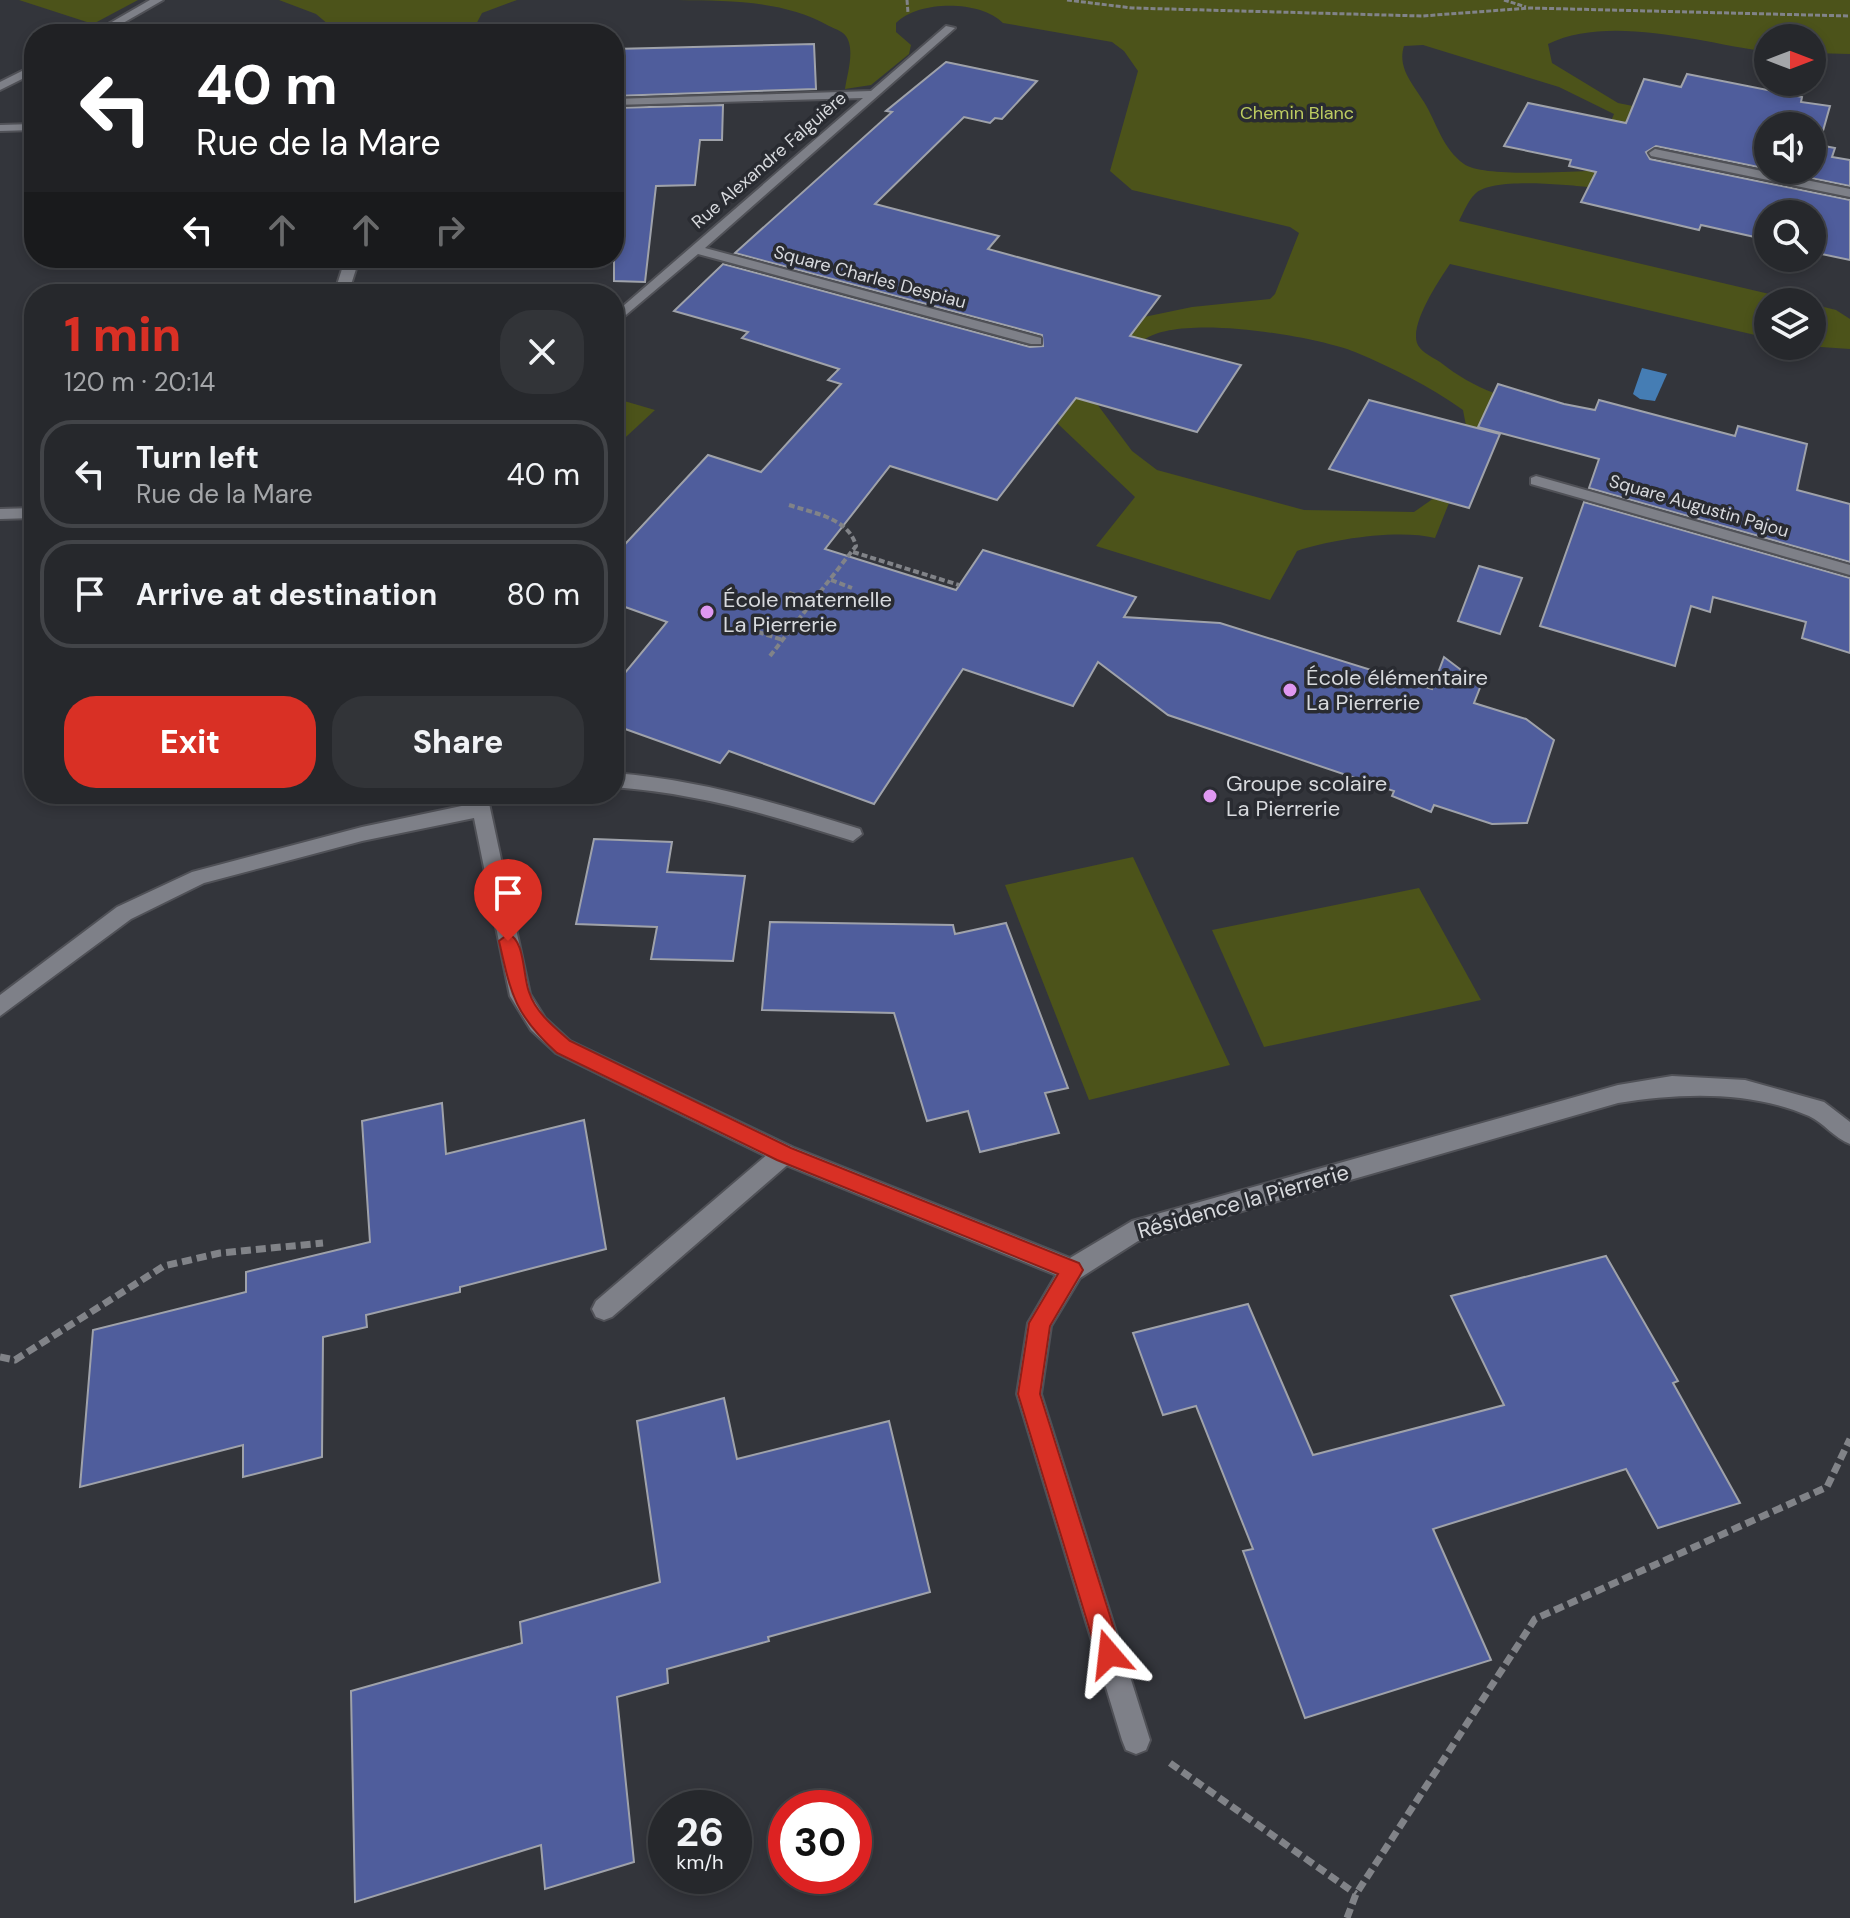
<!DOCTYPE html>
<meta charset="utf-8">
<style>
:root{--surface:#26282c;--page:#323438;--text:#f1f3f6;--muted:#a4a6a9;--line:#424448;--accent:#d93025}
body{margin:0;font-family:"DM Sans",sans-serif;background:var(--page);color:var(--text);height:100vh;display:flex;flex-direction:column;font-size:30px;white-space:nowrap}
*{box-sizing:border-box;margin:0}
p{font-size:26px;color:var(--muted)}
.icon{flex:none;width:44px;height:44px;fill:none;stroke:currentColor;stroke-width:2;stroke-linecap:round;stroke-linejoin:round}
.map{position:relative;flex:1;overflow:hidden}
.side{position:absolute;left:24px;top:284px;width:600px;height:520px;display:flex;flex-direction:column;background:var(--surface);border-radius:32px;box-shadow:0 4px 12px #0003,0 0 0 2px var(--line)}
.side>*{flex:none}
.banner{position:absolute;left:24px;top:24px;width:600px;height:244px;border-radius:32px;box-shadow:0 4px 12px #0003,0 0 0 2px var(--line);background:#202124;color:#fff;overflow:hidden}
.needle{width:52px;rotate:90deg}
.controls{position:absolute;left:1754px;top:24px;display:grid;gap:16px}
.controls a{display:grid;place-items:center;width:72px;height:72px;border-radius:50%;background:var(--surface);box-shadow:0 4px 12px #0003,0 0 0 2px var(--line);font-size:40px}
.speed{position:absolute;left:648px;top:1790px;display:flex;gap:16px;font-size:40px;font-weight:700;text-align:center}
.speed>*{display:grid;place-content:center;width:104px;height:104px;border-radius:50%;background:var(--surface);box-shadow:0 4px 12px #0003,0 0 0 2px var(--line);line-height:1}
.speed small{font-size:20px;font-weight:400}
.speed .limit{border:12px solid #d22;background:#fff;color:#111}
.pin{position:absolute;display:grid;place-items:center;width:68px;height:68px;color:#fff;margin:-82px -34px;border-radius:50% 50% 50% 0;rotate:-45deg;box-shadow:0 0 8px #0007}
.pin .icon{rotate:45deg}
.me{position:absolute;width:88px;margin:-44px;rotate:343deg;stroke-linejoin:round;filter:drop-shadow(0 0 6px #0008)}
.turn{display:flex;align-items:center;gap:28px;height:168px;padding:0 40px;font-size:36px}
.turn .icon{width:104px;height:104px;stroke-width:2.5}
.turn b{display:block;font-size:56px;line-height:68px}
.lanes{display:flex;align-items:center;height:76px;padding:0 40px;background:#0003;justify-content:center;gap:40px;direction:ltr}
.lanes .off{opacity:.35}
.round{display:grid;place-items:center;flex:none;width:84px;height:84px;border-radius:32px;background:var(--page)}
.headline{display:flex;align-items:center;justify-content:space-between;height:136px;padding:0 40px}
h1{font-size:48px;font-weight:800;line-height:60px;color:var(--accent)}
.cta{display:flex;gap:16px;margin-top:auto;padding:16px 40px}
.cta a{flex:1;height:92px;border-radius:32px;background:var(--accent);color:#fff;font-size:32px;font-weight:800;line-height:92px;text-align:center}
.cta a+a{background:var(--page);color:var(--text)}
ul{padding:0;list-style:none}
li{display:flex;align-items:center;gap:24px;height:108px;margin:0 16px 12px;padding:0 24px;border:4px solid var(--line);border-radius:32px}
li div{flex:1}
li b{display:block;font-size:30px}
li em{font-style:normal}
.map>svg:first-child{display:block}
</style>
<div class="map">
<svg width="1850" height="1918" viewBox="0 0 1850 1918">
<rect width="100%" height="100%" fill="#33353b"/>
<!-- green -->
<g fill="#4c531a">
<polygon points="19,0 138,0 93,24"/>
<polygon points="279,0 517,0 482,13 471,34 322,34 335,30 316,14"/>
<path d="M678,0h1172v54l-38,-1v-15h-44v14c-65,-9 -159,-38 -220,-8l4,19 66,40 15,3 -8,17 -14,-2 3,-7 -55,-27 -136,-42 -19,1c-7,22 9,38 20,56 13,21 18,46 40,62 17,13 99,8 123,7l17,-18 -16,34c-24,-2 -96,-10 -113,7 -7,7 -12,19 -16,27l344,81h-35v36l-318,-74c-10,15 -46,67 -30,84 5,6 14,10 20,14 18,14 33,23 54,31l-24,54 -7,-37c-34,-24 -70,-42 -108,-58 -41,-16 -175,-39 -211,-12 -4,3 -8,11 -11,15l-5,-16 16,-22 48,-10 78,-8 5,-5 24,-61 -9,-6 -158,-37 -22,-19 28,-100 -14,-20 -12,-9 -109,-19c-22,-23 -85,-23 -107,0v9l15,13 -2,9 -38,31 -26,4c2,-15 11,-41 0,-54 -3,-4 -12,-7 -16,-9 -46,-26 -99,-25 -151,-26z"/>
<polygon points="1812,304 1836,310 1850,319 1850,349 1806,346 1812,346"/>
<path d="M1079,395l18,9 35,47 25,19 147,40 110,2 20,-14 8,-19 4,22 3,2 -14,35c-36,-9 -103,1 -138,13l-27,49 -174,-54 39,-49 -78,-74z"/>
<polygon points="614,398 655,410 614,448"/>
<polygon points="1133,857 1230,1065 1089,1100 1005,885"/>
<polygon points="1419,888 1481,1000 1264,1047 1212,930"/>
</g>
<!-- water -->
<polygon fill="#457db4" points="1642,368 1667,374 1655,401 1640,399 1633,394"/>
<!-- building -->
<g fill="#4f5d9c" stroke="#9fa2aa" stroke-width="2">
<polygon points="814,44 816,89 614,96 614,49"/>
<polygon points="946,62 1037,81 1002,119 995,118 990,123 964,117 875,204 999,236 988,249 1160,296 1130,336 1241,365 1197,432 1076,398 997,500 890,466 825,549 956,590 983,550 1136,597 1124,617 1220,623 1432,689 1444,657 1481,685 1474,703 1526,719 1554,740 1527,823 1492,824 1434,805 1431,812 1392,796 1394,791 1168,715 1098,662 1073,706 963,669 874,804 729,751 720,763 614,725 614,686 667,622 614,603 614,556 708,455 761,472 841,384 828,380 839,369 742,338 748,332 674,311 723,264 1030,347 1043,346 1042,335 735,253 892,112 886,111"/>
<polygon points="1687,74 1802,97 1801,102 1830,106 1819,145 1835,148 1832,157 1850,160 1850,186 1772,170 1812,170 1812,126 1768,126 1768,169 1656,146 1646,152 1650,159 1850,200 1850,260 1812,252 1812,214 1768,214 1768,240 1701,225 1699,230 1581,202 1596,172 1569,166 1571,160 1504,146 1528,103 1626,123 1644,79 1681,87"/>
<polygon points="723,105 722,140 700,140 695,185 656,186 645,282 614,281 614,108"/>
<polygon points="1498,384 1564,404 1595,410 1599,400 1735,436 1738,426 1807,444 1797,490 1850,504 1850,562 1589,488 1599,459 1478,427"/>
<polygon points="1369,400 1500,434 1469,508 1329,469"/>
<polygon points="1584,502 1850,578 1850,653 1802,638 1806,622 1713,597 1710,612 1691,606 1675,666 1540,626"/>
<polygon points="1479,566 1522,578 1500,634 1458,621"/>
<polygon points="594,839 672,842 667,872 745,876 733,961 651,959 657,927 576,924"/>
<polygon points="770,922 953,925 955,934 1006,923 1068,1088 1045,1093 1059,1133 980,1152 968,1111 927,1121 894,1013 762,1010"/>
<polygon points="442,1103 446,1154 584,1120 606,1249 460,1287 460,1292 366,1315 367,1327 323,1337 322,1457 243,1477 243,1445 80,1487 93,1330 246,1292 246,1272 370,1242 362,1121"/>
<polygon points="1606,1256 1678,1381 1673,1383 1740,1503 1658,1528 1626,1469 1433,1529 1491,1660 1305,1718 1243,1551 1253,1549 1196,1406 1163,1415 1133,1333 1248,1304 1313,1455 1504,1405 1451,1296"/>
<polygon points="724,1398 737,1459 889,1421 930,1592 768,1637 769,1641 667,1669 668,1683 617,1697 634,1862 545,1889 541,1845 355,1902 351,1691 522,1643 520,1622 660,1582 637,1421"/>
</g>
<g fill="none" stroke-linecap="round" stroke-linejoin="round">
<!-- pedestrian casing -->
<g stroke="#505157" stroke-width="4">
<g id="pedestrian">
<path d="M614,773c87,7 163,30 246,56l2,5 -9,7c-83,-26 -151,-47 -239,-54z"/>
<polygon points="784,1144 792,1147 795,1154 792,1161 612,1317 604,1320 596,1317 592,1309 596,1301 776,1147"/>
</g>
</g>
<!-- minor casing -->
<g stroke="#505157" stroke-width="4">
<g id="minor">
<polygon points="150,0 163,0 104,34 91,34"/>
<polygon points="946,26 955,28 705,248 1041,338 1041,344 1031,344 698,254 614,325 614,314 863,98 614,105 614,99 871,91"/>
<polygon points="34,65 34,73 0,90 0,82"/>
<polygon points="34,124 34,130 0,131 0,125"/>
<polygon points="1655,149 1850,189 1850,197 1651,156 1649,153"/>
<polygon points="349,265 356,269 348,294 334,294 342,269"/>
<polygon points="1536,476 1850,565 1850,575 1531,484 1531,478"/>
<polygon points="34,508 34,518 0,519 0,509"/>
<path d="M469,794h18l43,200 15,24 25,23 222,106 278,111 62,-37 486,-136 54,-9 73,4 79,22 26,20v22c-16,-6 -26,-21 -41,-28 -60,-26 -129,-23 -191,-13l-480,138 -58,37 -29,48 -10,68 109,346 -4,10 -10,4 -10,-4 -4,-10 -105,-346 11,-71 28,-48 -280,-114 -220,-108 -25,-23 -21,-34 -36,-178 -112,23 -158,42 -73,36 -131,97v-21l117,-88 75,-35 170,-45 109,-23z"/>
</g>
</g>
<!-- path-far2 -->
<g stroke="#818388" stroke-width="3" stroke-dasharray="5 2" stroke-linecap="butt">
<polyline points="907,0 908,13"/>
<polyline points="1067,0 1132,8 1422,16 1530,8 1850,16"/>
<polyline points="1504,0 1526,7"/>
</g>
<!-- path-far1 -->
<g stroke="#818388" stroke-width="4" stroke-dasharray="6 3" stroke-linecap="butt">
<polyline points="853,552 959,585"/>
<polyline points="831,580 852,588"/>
<polyline points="789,593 814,601"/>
<polyline points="796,624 819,632"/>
<polyline points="758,632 783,640"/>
<path d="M770,656l86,-110c-7,-28 -43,-33 -67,-41"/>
</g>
<!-- path -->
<g stroke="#818388" stroke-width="7" stroke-dasharray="10 5" stroke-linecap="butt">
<polyline points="0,1357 15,1360 164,1266 220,1253 323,1243"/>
<polyline points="1170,1763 1356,1894"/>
<polyline points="1347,1918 1356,1894 1535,1619 1827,1487 1850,1439"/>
</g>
<!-- pedestrian -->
<use href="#pedestrian" fill="#7e8088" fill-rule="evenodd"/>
<!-- minor -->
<use href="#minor" fill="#7e8088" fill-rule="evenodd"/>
</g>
<!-- route -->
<path fill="#d93025" stroke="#8d1f18" stroke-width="2" d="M508,934c17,5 15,43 21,58 7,21 25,35 41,49l221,107 288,115 4,7 -4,7 -29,49 -10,68 82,260 -4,8 -9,4 -8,-4 -4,-8 -79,-260 11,-71 29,-49 -281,-114 -220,-107c-42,-38 -46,-58 -58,-112z"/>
<!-- markers -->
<g fill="#df98f1" stroke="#292b31" stroke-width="3">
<circle cx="707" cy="612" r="8"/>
<circle cx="1290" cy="690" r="8"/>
<circle cx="1210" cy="796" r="8"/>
</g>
<g text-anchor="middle" stroke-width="7" stroke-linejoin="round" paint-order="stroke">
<!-- far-park labels -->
<g font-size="18" fill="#bdcc61" stroke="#292b31">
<text x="1297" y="119">Chemin Blanc</text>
</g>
<!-- far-street labels -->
<g font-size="18" fill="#d8dade" stroke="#292b31">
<text transform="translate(769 160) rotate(-41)" y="6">Rue Alexandre Falguière</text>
<text transform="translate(870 277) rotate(15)" y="6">Square Charles Despiau</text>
<text transform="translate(1699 506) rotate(16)" y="6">Square Augustin Pajou</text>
</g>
<!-- poi labels -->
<g font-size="22" fill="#d8dade" stroke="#292b31" text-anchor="start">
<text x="723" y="607">École maternelle<tspan x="723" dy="25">La Pierrerie</tspan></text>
<text x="1306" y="685">École élémentaire<tspan x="1306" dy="25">La Pierrerie</tspan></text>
<text x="1226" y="791">Groupe scolaire<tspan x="1226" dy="25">La Pierrerie</tspan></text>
</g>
<!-- street labels -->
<g font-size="22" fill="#d8dade" stroke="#292b31">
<text transform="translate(1243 1201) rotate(-16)" y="8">Résidence la Pierrerie</text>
</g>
</g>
</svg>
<div class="controls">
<a><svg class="needle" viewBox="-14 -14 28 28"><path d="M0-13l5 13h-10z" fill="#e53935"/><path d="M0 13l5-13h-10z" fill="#a4a6a9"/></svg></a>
<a><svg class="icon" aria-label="sound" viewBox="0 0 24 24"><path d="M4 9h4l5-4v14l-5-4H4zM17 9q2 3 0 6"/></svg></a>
<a><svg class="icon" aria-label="search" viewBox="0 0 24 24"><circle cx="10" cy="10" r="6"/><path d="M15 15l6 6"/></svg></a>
<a><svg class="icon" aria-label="layers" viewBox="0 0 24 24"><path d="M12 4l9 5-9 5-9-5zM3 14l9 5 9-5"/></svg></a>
</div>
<div class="speed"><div>26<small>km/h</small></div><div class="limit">30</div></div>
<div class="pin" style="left:508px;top:941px;background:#d93025"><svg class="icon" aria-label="arrive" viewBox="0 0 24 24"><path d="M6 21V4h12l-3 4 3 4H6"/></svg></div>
<svg class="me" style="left:1109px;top:1654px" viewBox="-20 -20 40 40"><path d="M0-17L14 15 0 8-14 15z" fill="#d93025" stroke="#fff" stroke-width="4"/></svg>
<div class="banner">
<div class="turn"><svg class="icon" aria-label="left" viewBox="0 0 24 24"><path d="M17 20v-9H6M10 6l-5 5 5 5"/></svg><div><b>40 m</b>Rue de la Mare</div></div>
<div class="lanes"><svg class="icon" aria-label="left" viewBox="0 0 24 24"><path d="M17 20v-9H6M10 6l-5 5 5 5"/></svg><svg class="icon off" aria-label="ahead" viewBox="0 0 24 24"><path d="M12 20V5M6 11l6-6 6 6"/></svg><svg class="icon off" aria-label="ahead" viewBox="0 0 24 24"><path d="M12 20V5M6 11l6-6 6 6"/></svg><svg class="icon off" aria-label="right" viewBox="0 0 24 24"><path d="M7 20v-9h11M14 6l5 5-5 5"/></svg></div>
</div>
<section class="side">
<div class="headline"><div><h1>1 min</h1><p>120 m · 20:14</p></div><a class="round"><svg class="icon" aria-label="close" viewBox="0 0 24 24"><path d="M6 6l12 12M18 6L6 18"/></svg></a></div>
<ul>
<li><svg class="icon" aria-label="left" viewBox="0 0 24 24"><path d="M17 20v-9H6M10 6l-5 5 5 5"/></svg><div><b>Turn left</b><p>Rue de la Mare</p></div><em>40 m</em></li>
<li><svg class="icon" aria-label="arrive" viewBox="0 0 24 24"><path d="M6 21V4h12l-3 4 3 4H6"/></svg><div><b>Arrive at destination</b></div><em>80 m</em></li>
</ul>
<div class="cta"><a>Exit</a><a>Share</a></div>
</section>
</div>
